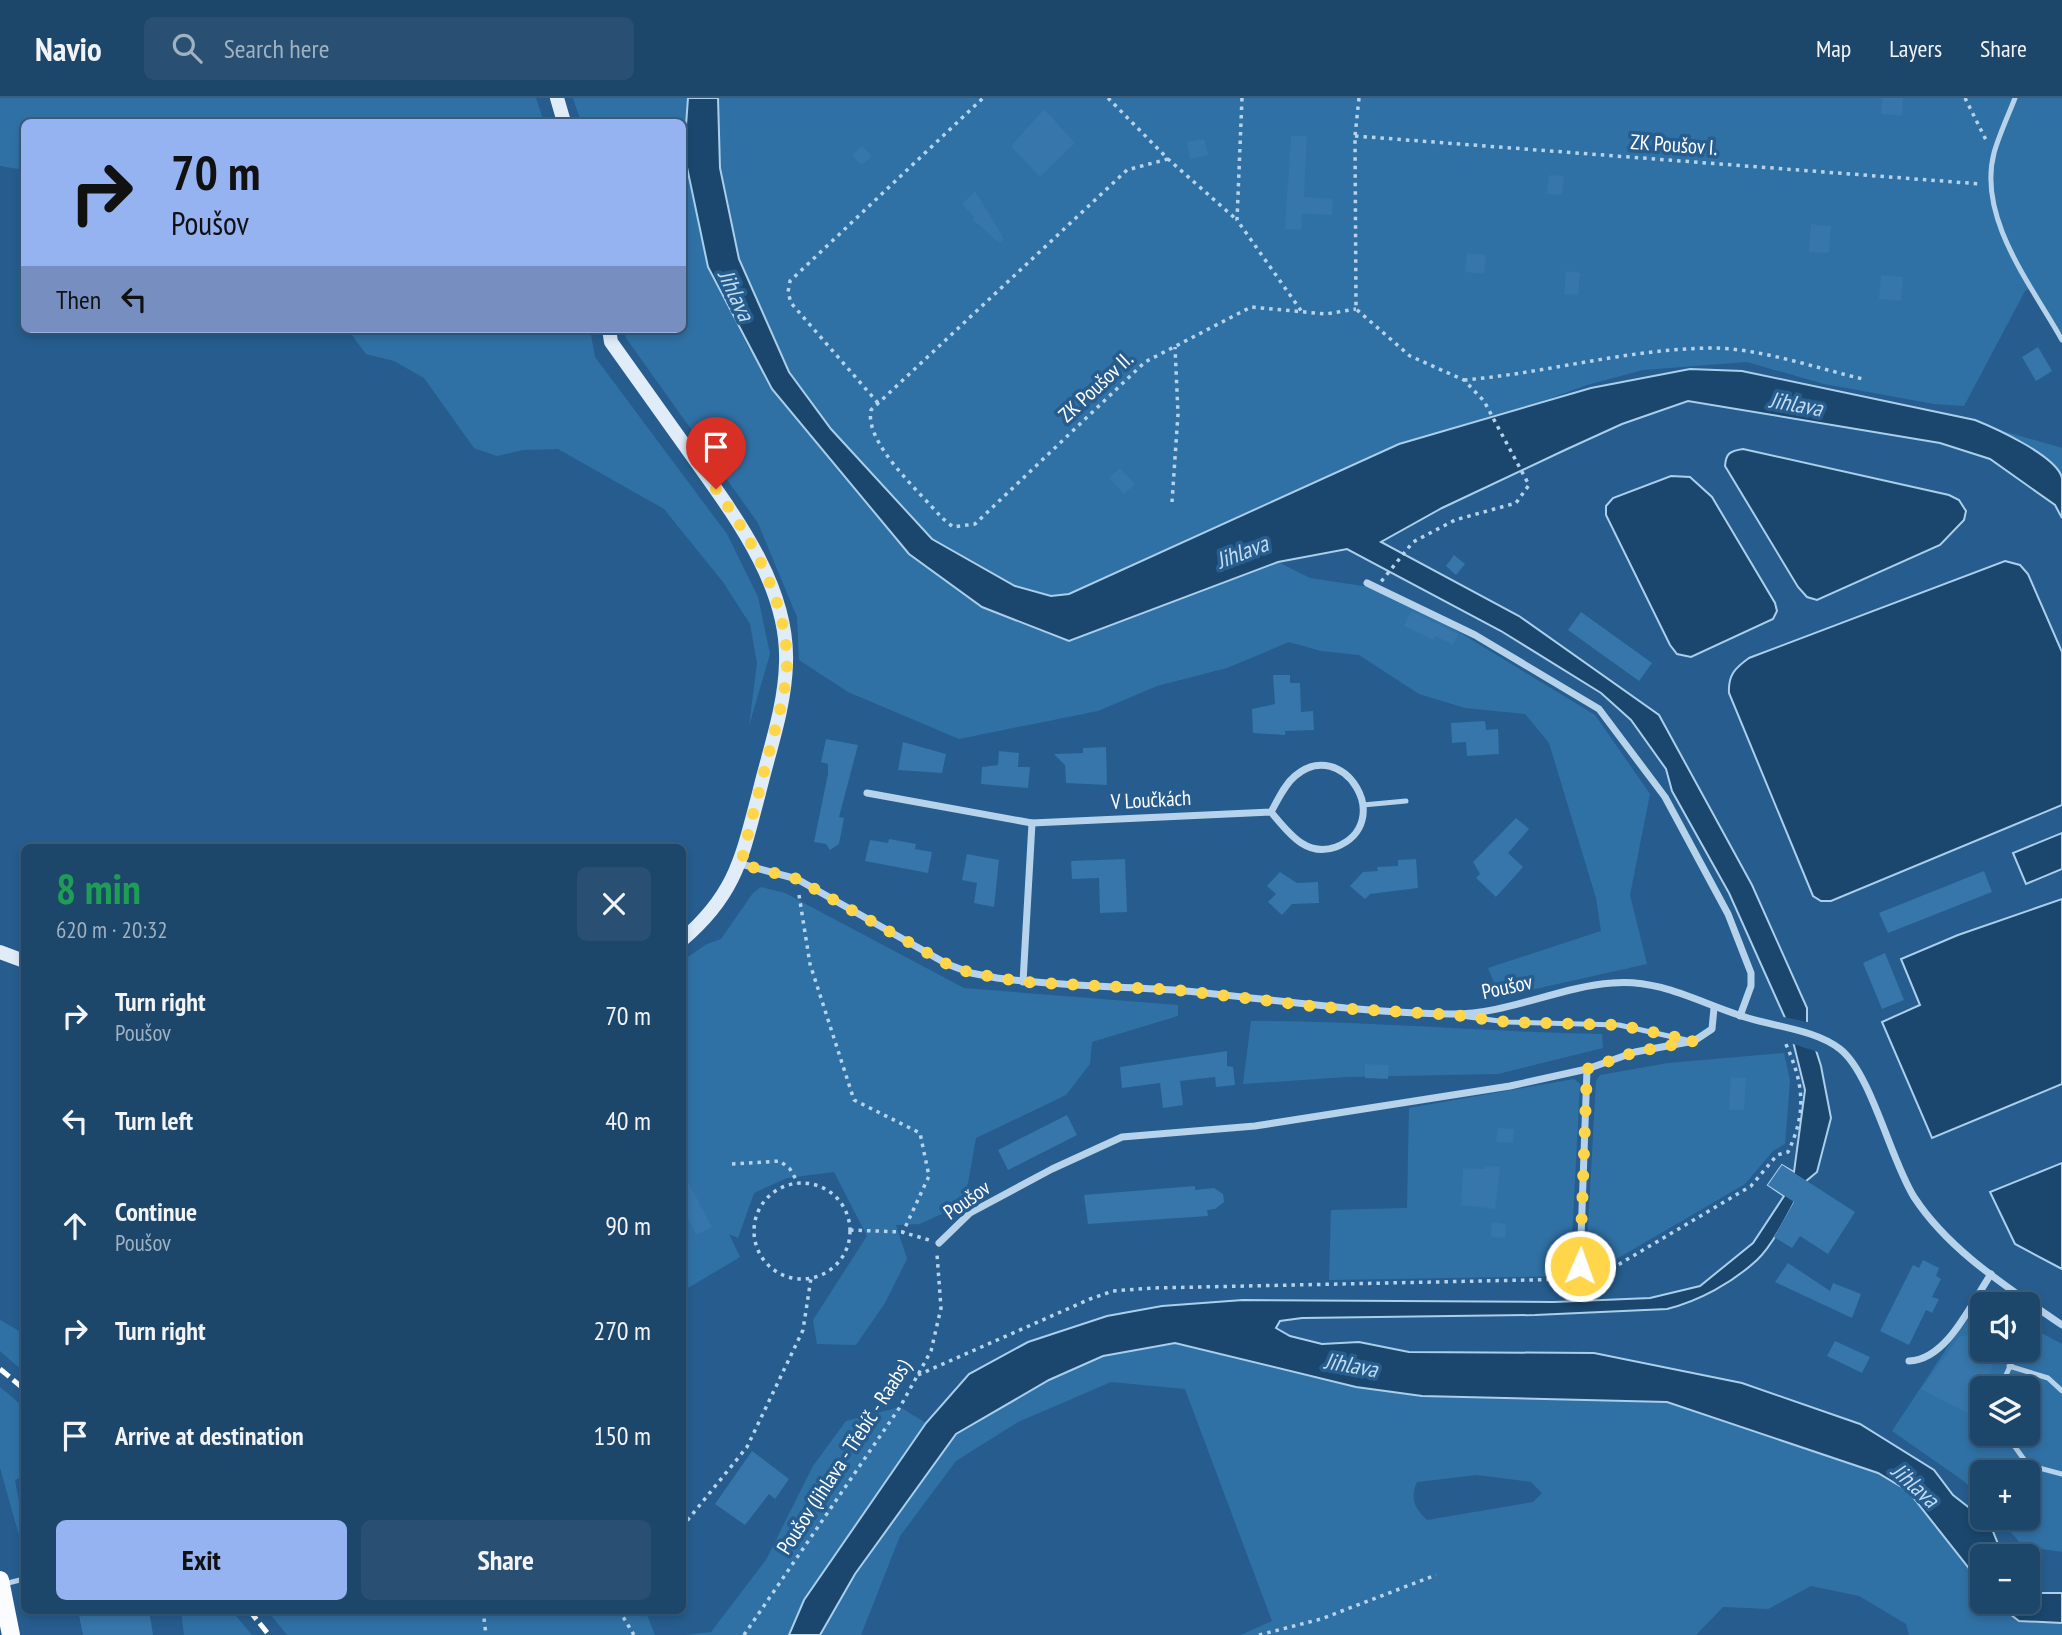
<!DOCTYPE html>
<meta charset="utf-8">
<style>
:root{--surface:#1c466a;--page:#295072;--text:#f1f3f6;--muted:#a0b1c1;--line:#3a5e7e;--accent:#95b2f1}
body{margin:0;font-family:"PT Sans Narrow",sans-serif;background:var(--page);color:var(--text);height:100vh;display:flex;flex-direction:column;font-size:26px;white-space:nowrap}
*{box-sizing:border-box;margin:0}
p{font-size:23px;color:var(--muted)}
.icon{flex:none;width:38px;height:38px;fill:none;stroke:currentColor;stroke-width:2;stroke-linecap:round;stroke-linejoin:round}
.map{position:relative;flex:1;overflow:hidden}
.drawer{position:absolute;left:21px;top:746px;width:665px;height:770px;display:flex;flex-direction:column;background:var(--surface);border-radius:10px;box-shadow:0 4px 10px #0003,0 0 0 2px var(--line)}
.drawer>*{flex:none}
.guide{position:absolute;left:21px;top:21px;width:665px;height:214px;border-radius:10px;box-shadow:0 4px 10px #0003,0 0 0 2px var(--line);background:#95b2f1;color:#111;overflow:hidden}
.controls{position:absolute;left:1970px;top:1194px;display:grid;gap:14px}
.controls a{display:grid;place-items:center;width:70px;height:70px;border-radius:10px;background:var(--surface);box-shadow:0 4px 10px #0003,0 0 0 2px var(--line);font-size:35px}
.pin{position:absolute;display:grid;place-items:center;width:60px;height:60px;color:#fff;margin:-72px -30px;border-radius:50% 50% 50% 0;rotate:-45deg;box-shadow:0 0 7px #0007}
.pin .icon{rotate:45deg}
.me{position:absolute;width:77px;margin:-38px;rotate:2deg;stroke-linejoin:round;filter:drop-shadow(0 0 5px #0008)}
.turn{display:flex;align-items:center;gap:24px;height:147px;padding:0 35px;font-size:32px}
.turn .icon{width:91px;height:91px;stroke-width:2.5}
.turn b{display:block;font-size:49px;line-height:60px}
.then{display:flex;align-items:center;height:66px;padding:0 35px;background:#0003;gap:14px;font-size:26px}
.round{display:grid;place-items:center;flex:none;width:74px;height:74px;border-radius:10px;background:var(--page)}
.headline{display:flex;align-items:center;justify-content:space-between;height:119px;padding:0 35px}
h1{font-size:42px;font-weight:700;line-height:52px;color:#1e9e55}
.cta{display:flex;gap:14px;margin-top:auto;padding:14px 35px}
.cta a{flex:1;height:80px;border-radius:10px;background:var(--accent);color:#111;font-size:28px;font-weight:700;line-height:80px;text-align:center}
.cta a+a{background:var(--page);color:var(--text)}
ul{padding:0;list-style:none}
li{display:flex;align-items:center;gap:21px;height:105px;padding:0 35px}
li div{flex:1}
li b{display:block;font-size:26px}
li em{font-style:normal}
header{display:flex;align-items:center;gap:42px;box-sizing:border-box;height:98px;padding:0 35px;background:var(--surface);border-bottom:2px solid var(--line)}
header strong{font-size:33px}
nav{display:flex;gap:38px;margin-inline-start:auto;font-size:24px}
.search{width:490px;height:63px;background:var(--page);display:flex;align-items:center;gap:18px;box-sizing:border-box;padding:0 24px;border-radius:10px;color:var(--muted);font-size:26px}
.map>svg:first-child{display:block}
</style>
<header>
<strong>Navio</strong>
<div class="search"><svg class="icon" aria-label="search" viewBox="0 0 24 24"><circle cx="10" cy="10" r="6"/><path d="M15 15l6 6"/></svg>Search here</div>
<nav><a>Map</a><a>Layers</a><a>Share</a></nav>
</header>
<div class="map">
<svg width="2062" height="1537" viewBox="0 0 2062 1537">
<rect width="100%" height="100%" fill="#265d8e"/>
<!-- green -->
<g fill="#3071a5" fill-rule="evenodd">
<polygon points="0,0 536,0 544,24 24,24 24,72 0,68"/>
<polygon points="573,0 688,0 684,55 708,169 749,251 909,456 1069,543 1278,464 1310,480 1376,490 1459,534 1595,617 1650,696 1630,797 1647,866 1500,899 1488,870 1601,833 1596,800 1549,645 1525,616 1465,610 1419,596 1359,557 1321,553 1289,544 1227,570 1157,588 1098,613 959,641 848,594 799,562 797,519 758,425 626,240 624,231 682,231 682,24 581,24"/>
<polygon points="718,0 2062,0 2062,242 2031,189 2025,193 1964,308 1934,306 1824,286 1747,264 1643,272 1587,287 1504,317 1399,346 1069,496 1051,498 1015,488 932,441 831,331 789,274 739,161 720,70"/>
<polygon points="353,231 590,231 595,259 727,436 758,499 770,556 749,628 757,565 750,526 723,484 664,411 558,351 523,352 497,358 474,350 424,280 394,263 366,256 351,236"/>
<polygon points="2003,333 2062,350 2062,379 2052,366"/>
<polygon points="761,789 785,795 964,890 1178,907 1178,918 1092,944 1090,966 1066,997 976,1040 968,1085 959,1108 920,1126 896,1127 907,1161 885,1205 856,1247 817,1246 813,1222 867,1138 834,1074 787,1080 754,1095 738,1140 729,1136 740,1159 683,1193 682,863 707,846 721,841 753,795"/>
<path d="M1251,923c117,0 234,11 351,13l1,14 -105,26 -152,3 -103,7z"/>
<polygon points="1784,955 1790,983 1785,1046 1773,1053 1745,1086 1608,1166 1586,1165 1596,983 1600,977 1668,965"/>
<polygon points="1574,981 1580,986 1570,1178 1329,1182 1331,1112 1407,1110 1409,1010"/>
<path d="M1978,1203l5,4v44h45v-23l34,18v208l-39,-6 -26,-29h31v-45h-45v30l-18,-20 -73,-51zM1983,1290h45v45h-45z"/>
<polygon points="0,1222 24,1236 24,1274 0,1253"/>
<path d="M1175,1245l181,44 66,9 245,6 211,71 29,18 54,64 22,31v15h10l26,20 43,2v12h-153l-3,-11 -47,-28 -48,-10 -43,23 -45,-2 -27,28h-455l31,-14 -87,-232 -74,-7 -93,40 -62,39 -56,75 -39,99h-41l35,-61 101,-140 93,-54 54,-24zM1477,1377l54,7 11,11 -9,9 -106,18c-13,-12 -17,-22 -10,-38z"/>
<polygon points="0,1289 24,1309 24,1378 15,1382 24,1429 24,1455 0,1370"/>
<polygon points="900,1309 926,1325 804,1502 789,1537 685,1537 711,1534 766,1462 813,1368 846,1323"/>
<polygon points="181,1512 231,1512 252,1537 184,1537"/>
<polygon points="267,1512 645,1512 655,1537 287,1537"/>
</g>
<!-- water -->
<g fill="#1b476e" stroke="#aacfeb" stroke-width="2">
<path d="M688,0h30l2,70 19,91 50,113 42,57 101,110 83,47 36,10 18,-2 330,-150 192,-56 99,-19 52,2 233,49c20,8 82,36 87,58 0,12 0,27 0,40l-7,-13 -65,-46 -50,-16 -252,-42 -66,23 -57,26 -123,58 -61,34 138,74 140,99 93,170 55,123v14l14,44 10,52 -14,54 -12,10c-12,22 -30,61 -48,78 -25,23 -58,41 -90,49l-132,6 -233,3 -22,3 -4,7 14,8 32,8 37,-2 50,10 185,1 148,30 118,41 74,46 19,25 37,29 8,20 -1,12h-14v30l-75,-95 -30,-18 -211,-71 -245,-6 -66,-9 -181,-44 -72,13 -54,24 -93,54 -101,140 -35,61h-31l15,-35 122,-177 43,-49 59,-32 79,-26 55,-10 81,-6 311,2 96,-4 50,-12 53,-43 31,-47 -16,-11 14,-20 12,7 11,-82 -15,-61 -61,-136 -57,-102 -6,-22 -35,-49 -30,-27 -100,-62 -154,-82 -69,13 -209,79 -87,-34 -73,-53 -137,-165 -64,-122 -24,-114z"/>
<path d="M1743,351l206,46 10,5 7,11 -2,9 -24,25 -123,55 -10,-3 -9,-10 -73,-121c1,-13 5,-15 18,-17z"/>
<polygon points="1671,378 1690,379 1712,399 1775,505 1777,513 1773,521 1691,559 1677,556 1670,547 1606,417 1606,408 1613,400"/>
<path d="M2005,463l15,4 8,9 34,78v153l-231,96h-10l-8,-5 -84,-203c-1,-18 6,-25 20,-35z"/>
<polygon points="2062,735 2062,771 2026,786 2013,755"/>
<polygon points="2062,801 2062,986 1932,1040 1882,924 1920,907 1901,861 1958,837"/>
<polygon points="2062,1065 2062,1171 2015,1146 1990,1094"/>
<polygon points="2028,1495 2062,1495 2062,1525 2019,1523 1993,1503 2028,1503"/>
</g>
<!-- pier -->
<polygon fill="#265d8e" points="1779,918 1812,925 1821,955 1790,945"/>
<!-- building -->
<g fill="#3676aa">
<polygon points="1883,0 1903,0 1902,18 1881,16"/>
<polygon points="1044,11 1075,45 1040,79 1011,48"/>
<polygon points="1291,38 1307,38 1304,99 1333,101 1332,117 1302,116 1301,132 1285,131"/>
<polygon points="1204,41 1208,57 1190,61 1187,44"/>
<polygon points="862,48 872,58 862,67 852,57"/>
<polygon points="1549,77 1564,78 1562,97 1547,96"/>
<polygon points="975,93 1004,141 999,145 972,121 974,119 962,106"/>
<polygon points="1811,126 1831,128 1829,155 1809,154"/>
<polygon points="1467,155 1486,157 1484,176 1465,174"/>
<polygon points="1566,173 1580,175 1578,197 1564,196"/>
<polygon points="1881,177 1903,179 1901,203 1879,201"/>
<polygon points="2038,249 2052,273 2036,283 2022,259"/>
<polygon points="1120,370 1135,386 1124,396 1109,380"/>
<polygon points="1454,457 1465,466 1456,477 1446,468"/>
<polygon points="1411,513 1458,536 1453,547 1435,538 1433,542 1404,528"/>
<polygon points="1581,514 1652,565 1639,583 1568,532"/>
<polygon points="1273,577 1290,577 1290,585 1300,585 1301,614 1313,613 1314,632 1285,633 1285,637 1253,635 1252,611 1275,606"/>
<polygon points="1485,623 1486,632 1498,631 1499,656 1467,658 1466,644 1452,645 1451,625"/>
<polygon points="826,641 858,647 839,719 844,720 839,746 830,752 826,746 814,744 828,676 828,666 821,664"/>
<polygon points="903,644 946,656 942,675 898,672"/>
<polygon points="1106,649 1107,687 1066,685 1065,667 1054,656 1083,655 1083,650"/>
<polygon points="999,653 1019,655 1018,669 1030,669 1028,690 981,686 982,669 998,667"/>
<polygon points="1516,720 1529,731 1508,755 1523,769 1496,799 1476,780 1480,776 1473,764"/>
<polygon points="889,741 916,746 915,751 932,754 928,775 865,763 870,742 888,745"/>
<polygon points="967,756 999,762 994,809 974,805 977,785 962,782"/>
<polygon points="1125,761 1127,814 1100,815 1099,780 1072,781 1071,763"/>
<polygon points="1416,761 1418,790 1370,796 1365,801 1350,788 1363,774 1378,773 1377,769 1398,768 1398,762"/>
<polygon points="1984,773 1992,794 1888,835 1879,815"/>
<polygon points="1280,774 1297,785 1318,784 1319,805 1292,806 1282,817 1268,804 1276,796 1267,788"/>
<polygon points="1885,855 1904,902 1882,911 1863,865"/>
<polygon points="1227,953 1227,968 1233,969 1235,987 1216,989 1215,979 1180,983 1183,1007 1163,1010 1160,985 1122,990 1120,969"/>
<polygon points="1365,966 1389,967 1388,981 1365,980"/>
<polygon points="1731,979 1746,980 1744,1012 1729,1012"/>
<polygon points="1067,1017 1077,1037 1008,1072 998,1052"/>
<polygon points="1498,1030 1514,1031 1513,1045 1496,1044"/>
<polygon points="1782,1067 1855,1114 1828,1156 1800,1138 1792,1150 1774,1139 1794,1104 1768,1087"/>
<polygon points="1485,1068 1500,1069 1495,1111 1461,1107 1463,1070 1485,1071"/>
<polygon points="682,1073 712,1129 697,1137 682,1109"/>
<polygon points="1195,1088 1195,1092 1214,1090 1223,1096 1224,1104 1215,1111 1207,1112 1208,1118 1088,1126 1084,1097"/>
<polygon points="1492,1124 1506,1126 1505,1140 1491,1139"/>
<polygon points="1923,1162 1939,1170 1936,1178 1941,1181 1932,1199 1939,1201 1932,1215 1926,1212 1909,1247 1880,1233 1913,1167 1919,1170"/>
<polygon points="1788,1165 1830,1193 1833,1185 1861,1196 1852,1220 1775,1184"/>
<polygon points="1983,1209 1983,1251 1998,1257 1969,1316 1921,1291 1959,1239 1969,1237"/>
<polygon points="1835,1243 1870,1259 1862,1275 1827,1258"/>
<polygon points="752,1353 789,1381 775,1401 769,1396 745,1427 715,1406"/>
<polygon points="78,1512 149,1512 153,1537 83,1537"/>
</g>
<g fill="none" stroke-linecap="round" stroke-linejoin="round">
<!-- path -->
<g stroke="#b6d3eb" stroke-width="3.5" stroke-dasharray="3.5 5" stroke-linecap="butt">
<polyline points="1108,0 1168,61 1237,122"/>
<polyline points="1242,0 1237,122 1302,214"/>
<polyline points="1359,0 1355,38 1356,211 1410,258 1464,282 1484,303 1529,387 1516,405 1455,422 1413,444"/>
<polyline points="1965,0 1986,42"/>
<polyline points="1355,38 1981,86"/>
<path d="M1168,61l-41,11 -256,240c-7,33 49,82 70,107l12,10 22,-3 170,-162 106,-55 75,7 30,-5"/>
<path d="M1464,282c83,-7 163,-31 247,-32 48,0 105,20 152,31"/>
<polyline points="878,305 791,205 788,194 790,183 983,0"/>
<polyline points="1172,404 1178,316 1175,249"/>
<polyline points="799,797 810,866 854,1002 920,1035 929,1078 903,1134"/>
<polyline points="732,1066 780,1063 790,1071 798,1085"/>
<circle cx="802" cy="1133" r="48"/>
<polyline points="850,1132 902,1134 929,1142"/>
<path d="M1595,1175l16,-4 140,-83 26,-31 11,-3c20,-42 15,-71 -4,-112"/>
<polyline points="918,1277 1090,1201 1113,1193 1153,1190 1574,1181"/>
<polyline points="682,1429 747,1349 803,1232 811,1180"/>
<polyline points="483,1512 486,1537"/>
<polyline points="619,1512 634,1537"/>
<polyline points="744,1537 900,1309 931,1253 941,1210 937,1156"/>
<polyline points="1259,1537 1321,1521 1436,1477"/>
</g>
<!-- lane -->
<g stroke="#b6d3eb" stroke-width="5">
<path d="M2015,0c-7,18 -16,37 -21,55 -17,65 38,133 68,187"/>
<polyline points="1363,707 1406,703"/>
<polyline points="1461,918 1507,924 1619,927 1691,943"/>
<polyline points="2028,1232 2039,1211"/>
<polyline points="2009,1268 2048,1280 2062,1293"/>
<polyline points="2000,1290 2018,1251"/>
<polyline points="2005,1335 2028,1367 2062,1376"/>
<polyline points="4,1486 24,1481"/>
</g>
<!-- street -->
<g stroke="#b6d3eb" stroke-width="7">
<polyline points="1367,485 1475,537 1599,611 1665,699 1728,816 1751,875 1751,888 1740,918"/>
<path d="M867,695l165,30 239,-11c17,20 35,46 65,35 61,-24 7,-112 -41,-71 -11,9 -17,24 -24,36"/>
<path d="M741,766l56,15 150,85 24,9 26,5c58,8 118,8 177,12 92,8 183,23 276,24 56,1 108,-27 162,-31 49,-5 91,22 136,35 29,9 68,12 92,31 31,24 51,112 74,148 36,55 95,91 148,128"/>
<polyline points="1023,884 1032,725"/>
<polyline points="939,1145 970,1115 1052,1071 1122,1039 1255,1028 1510,988 1587,971 1635,954 1694,943 1712,931 1714,910"/>
<polyline points="1583,1178 1580,1168 1587,971"/>
<path d="M1909,1263c38,-1 62,-57 82,-87"/>
</g>
<!-- secondary -->
<g stroke="#e0edf9" stroke-width="14">
<polyline points="557,0 564,24"/>
<path d="M609,231l2,13c26,36 51,72 77,108 43,61 101,134 98,213 -1,44 -17,88 -27,130 -17,64 -23,101 -77,147"/>
<polyline points="0,854 24,863"/>
</g>
<!-- primary -->
<polyline stroke="#fafcff" stroke-width="18" points="0,1482 11,1537"/>
<!-- rail -->
<g stroke="#fff" stroke-width="5" stroke-dasharray="12 5" stroke-linecap="butt">
<polyline points="0,1271 24,1291"/>
<polyline points="249,1512 269,1537"/>
</g>
<!-- path-bridge -->
<polyline stroke="#b6d3eb" stroke-width="3.5" stroke-dasharray="3.5 5" stroke-linecap="butt" points="1376,490 1413,444"/>
</g>
<g fill="none" stroke-linecap="round" stroke-linejoin="round">
<!-- route -->
<path stroke="#ffd54a" stroke-width="12" stroke-dasharray="0 21.6" d="M716,391c36,51 69,108 71,171 0,28 -9,58 -16,85 -10,39 -21,79 -30,119l56,15 150,85 24,9 52,9 153,8 145,17 133,8 53,7 112,3 75,16 -59,11 -48,17 -7,197"/>
</g>
<g text-anchor="middle" stroke-width="7" stroke-linejoin="round" paint-order="stroke">
<!-- street labels -->
<g font-size="21" fill="#fff" stroke="#265d8e">
<text transform="translate(1674 47) rotate(4)" y="7">ZK Poušov I.</text>
<text transform="translate(1096 289) rotate(-43)" y="7">ZK Poušov II.</text>
<text transform="translate(1151 702) rotate(-3)" y="7">V Loučkách</text>
<text transform="translate(1507 889) rotate(-12)" y="7">Poušov</text>
<text transform="translate(967 1102) rotate(-35)" y="7">Poušov</text>
<text transform="translate(844 1359) rotate(-57)" y="7">Poušov (Jihlava - Třebíč - Raabs)</text>
</g>
<!-- water labels -->
<g font-size="23" font-style="italic" fill="#c2dcf2" stroke="#265d8e">
<text transform="translate(736 197) rotate(65)" y="8">Jihlava</text>
<text transform="translate(1796 306) rotate(10)" y="8">Jihlava</text>
<text transform="translate(1242 454) rotate(-21)" y="8">Jihlava</text>
<text transform="translate(1351 1267) rotate(10)" y="8">Jihlava</text>
<text transform="translate(1915 1387) rotate(42)" y="8">Jihlava</text>
</g>
</g>
</svg>
<div class="controls">
<a><svg class="icon" aria-label="sound" viewBox="0 0 24 24"><path d="M4 9h4l5-4v14l-5-4H4zM17 9q2 3 0 6"/></svg></a>
<a><svg class="icon" aria-label="layers" viewBox="0 0 24 24"><path d="M12 4l9 5-9 5-9-5zM3 14l9 5 9-5"/></svg></a>
<a>+</a>
<a>−</a>
</div>
<div class="pin" style="left:716px;top:391px;background:#d93025"><svg class="icon" aria-label="arrive" viewBox="0 0 24 24"><path d="M6 21V4h12l-3 4 3 4H6"/></svg></div>
<svg class="me" style="left:1580px;top:1168px" viewBox="-20 -20 40 40"><circle r="17" fill="#ffd54a" stroke="#fff" stroke-width="3"/><path d="M0-11L8 9 0 5-8 9z" fill="#fff"/></svg>
<div class="guide">
<div class="turn"><svg class="icon" aria-label="right" viewBox="0 0 24 24"><path d="M7 20v-9h11M14 6l5 5-5 5"/></svg><div><b>70 m</b>Poušov</div></div>
<div class="then">Then<svg class="icon" aria-label="left" viewBox="0 0 24 24"><path d="M17 20v-9H6M10 6l-5 5 5 5"/></svg></div>
</div>
<section class="drawer">
<div class="headline"><div><h1>8 min</h1><p>620 m · 20:32</p></div><a class="round"><svg class="icon" aria-label="close" viewBox="0 0 24 24"><path d="M6 6l12 12M18 6L6 18"/></svg></a></div>
<ul>
<li><svg class="icon" aria-label="right" viewBox="0 0 24 24"><path d="M7 20v-9h11M14 6l5 5-5 5"/></svg><div><b>Turn right</b><p>Poušov</p></div><em>70 m</em></li>
<li><svg class="icon" aria-label="left" viewBox="0 0 24 24"><path d="M17 20v-9H6M10 6l-5 5 5 5"/></svg><div><b>Turn left</b></div><em>40 m</em></li>
<li><svg class="icon" aria-label="ahead" viewBox="0 0 24 24"><path d="M12 20V5M6 11l6-6 6 6"/></svg><div><b>Continue</b><p>Poušov</p></div><em>90 m</em></li>
<li><svg class="icon" aria-label="right" viewBox="0 0 24 24"><path d="M7 20v-9h11M14 6l5 5-5 5"/></svg><div><b>Turn right</b></div><em>270 m</em></li>
<li><svg class="icon" aria-label="arrive" viewBox="0 0 24 24"><path d="M6 21V4h12l-3 4 3 4H6"/></svg><div><b>Arrive at destination</b></div><em>150 m</em></li>
</ul>
<div class="cta"><a>Exit</a><a>Share</a></div>
</section>
</div>
